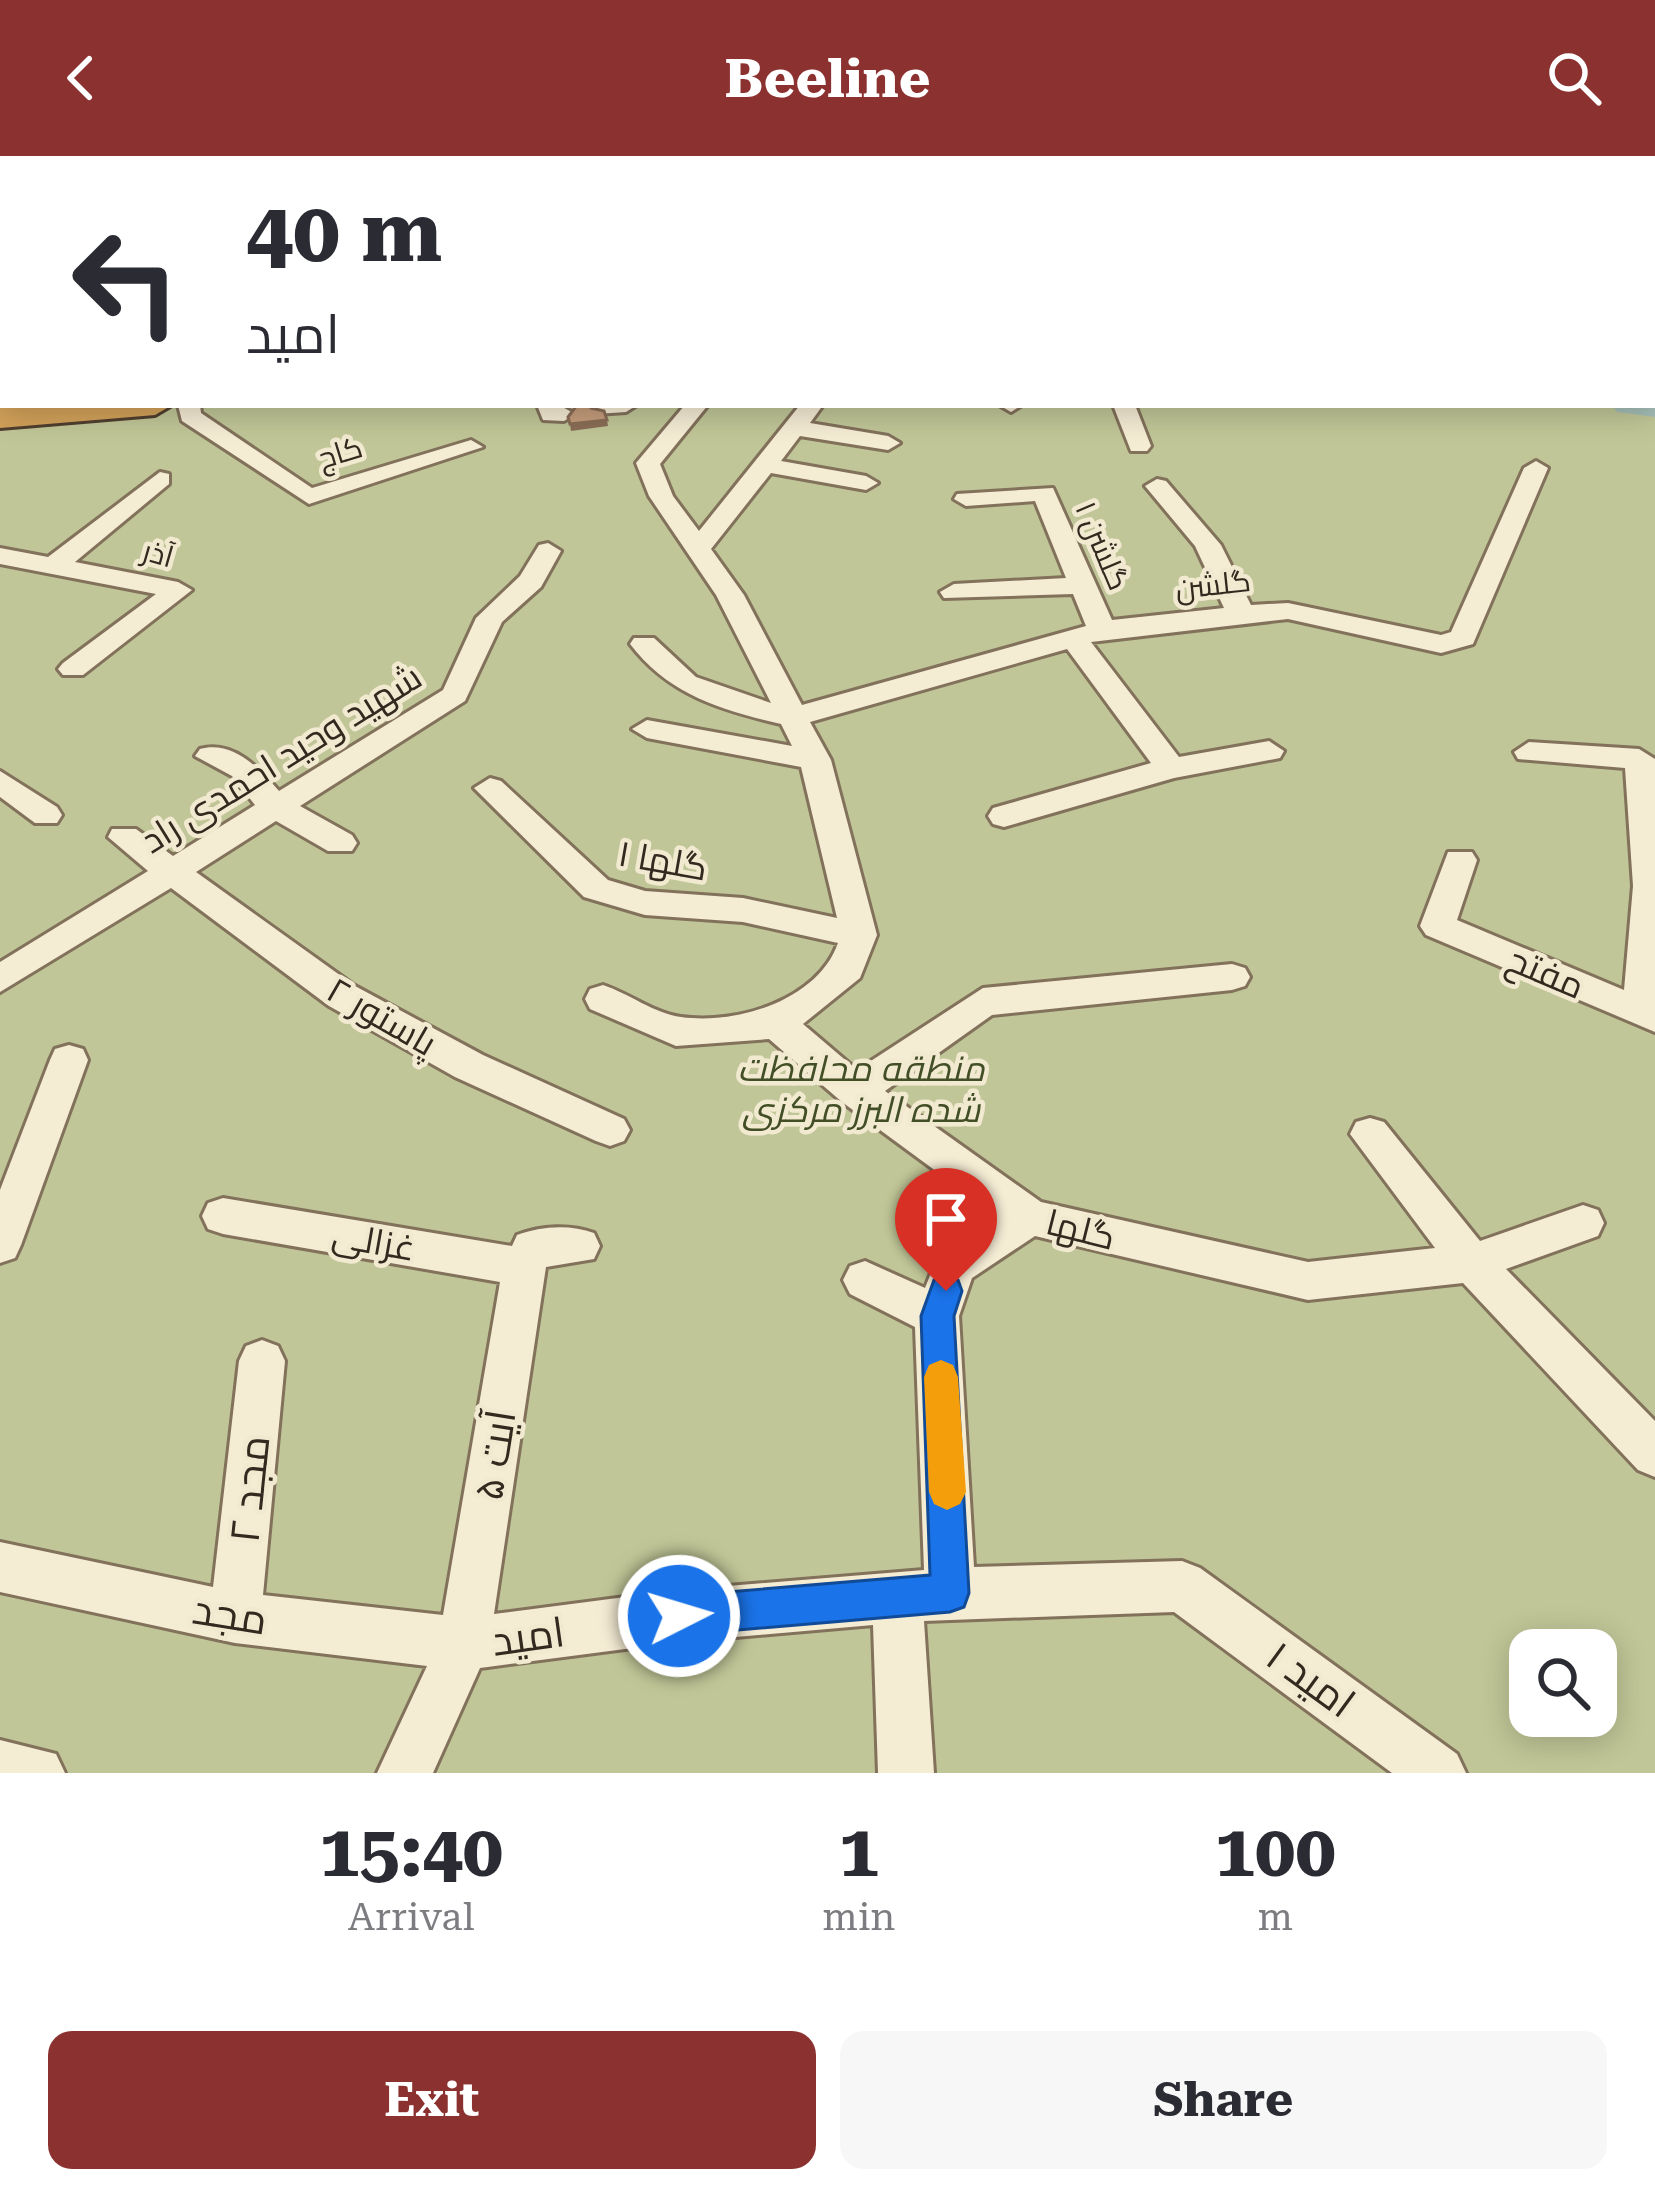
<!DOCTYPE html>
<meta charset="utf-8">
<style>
:root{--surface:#fff;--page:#f7f7f7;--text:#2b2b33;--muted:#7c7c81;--accent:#8b3230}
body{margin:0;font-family:"Roboto Serif",Cairo,serif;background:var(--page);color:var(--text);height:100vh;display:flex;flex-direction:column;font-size:45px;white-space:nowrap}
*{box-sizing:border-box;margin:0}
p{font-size:39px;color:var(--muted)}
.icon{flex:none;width:66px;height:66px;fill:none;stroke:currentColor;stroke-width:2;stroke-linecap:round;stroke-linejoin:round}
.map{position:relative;height:1617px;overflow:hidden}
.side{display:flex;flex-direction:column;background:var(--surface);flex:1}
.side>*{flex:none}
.guide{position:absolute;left:0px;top:0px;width:1656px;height:252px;box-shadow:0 6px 30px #0003;background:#fff;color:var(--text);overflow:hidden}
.tools{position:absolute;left:1509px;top:1473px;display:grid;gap:24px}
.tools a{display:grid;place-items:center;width:108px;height:108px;border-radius:24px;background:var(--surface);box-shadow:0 6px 30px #0003;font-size:60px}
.pin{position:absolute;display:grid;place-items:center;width:102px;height:102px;color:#fff;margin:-123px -51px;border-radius:50% 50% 50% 0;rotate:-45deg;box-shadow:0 0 12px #0007}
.pin .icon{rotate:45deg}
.me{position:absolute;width:132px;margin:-66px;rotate:85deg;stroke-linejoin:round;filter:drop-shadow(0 0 9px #0008)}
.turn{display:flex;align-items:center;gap:42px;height:252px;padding:0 48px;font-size:54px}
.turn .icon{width:156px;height:156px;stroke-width:2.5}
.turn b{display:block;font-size:84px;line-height:102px}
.eta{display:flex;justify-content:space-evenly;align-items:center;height:204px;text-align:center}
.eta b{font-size:72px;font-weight:700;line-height:84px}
.button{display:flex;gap:24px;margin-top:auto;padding:24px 48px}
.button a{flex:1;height:138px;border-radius:24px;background:var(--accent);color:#fff;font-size:48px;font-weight:700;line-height:138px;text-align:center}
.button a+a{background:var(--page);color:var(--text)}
header{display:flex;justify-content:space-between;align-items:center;height:156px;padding:0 48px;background:var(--accent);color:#fff;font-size:54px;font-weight:700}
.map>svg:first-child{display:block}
</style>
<header><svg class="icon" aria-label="back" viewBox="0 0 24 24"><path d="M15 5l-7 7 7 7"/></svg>Beeline<svg class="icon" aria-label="search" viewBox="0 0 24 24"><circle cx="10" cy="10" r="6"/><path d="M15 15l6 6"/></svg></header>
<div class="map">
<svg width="1655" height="1617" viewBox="0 0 1655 1617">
<rect width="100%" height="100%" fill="#eadfc2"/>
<!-- green -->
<path fill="#c0c697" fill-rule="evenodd" d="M0,0h1655v1617h-1655zM3,3h1650v246h-1650zM1530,1494h66v66h-66z"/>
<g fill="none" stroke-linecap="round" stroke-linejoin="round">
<!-- river -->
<g fill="#a4bdb6" fill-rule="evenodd">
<polygon points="1433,0 1460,0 1431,3"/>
<polygon points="1655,241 1655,261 1617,256 1612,249 1653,249"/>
</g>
<!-- minor casing -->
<g stroke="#82715b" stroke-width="6">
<g id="minor">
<polygon points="485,0 524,0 526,3 487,3"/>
<polygon points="778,0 807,0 809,3 780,3"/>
<rect x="929" y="0" width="16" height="3"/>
<rect x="1619" y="0" width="16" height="3"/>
<polygon points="3,2 7,3 0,17 0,3"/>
<rect x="1653" y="16" width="2" height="11"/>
<polygon points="0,32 3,32 0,48"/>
<rect x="0" y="160" width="3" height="12"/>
<rect x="1653" y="218" width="2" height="14"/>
<polygon points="178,249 200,249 201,257 312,332 471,284 483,291 309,348 182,265"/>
<polygon points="537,249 559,249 575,258 564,265 543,264"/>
<polygon points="595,249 637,249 626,256 596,258"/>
<path d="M685,249h23l-48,59 13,32 26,35 101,-126h23l-13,18 78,13 12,7 -12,7 -88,-14 -19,25 85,15 12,7 -12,7 -95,-17 -60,76 33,46 58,110 284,-79 -13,-32 -129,4 -4,-6 14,-8 112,-6 -31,-77 -69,5 -12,-7 3,-5 96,-6 59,132 112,-12 -29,-62 -50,-60 12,-7 9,2 55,64 30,60 37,-2 153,32 10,-3 73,-164 12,-7 12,7 -75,176 -32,9 -153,-34 -197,23 88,115 90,-16 15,10 -4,7 -106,20 -170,49 -11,-3 -5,-8 5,-8 158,-45 -84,-114 -257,73 21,38 46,175 -17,43 -57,46 54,46 126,-82 249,-24 13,4 5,9 -5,9 -13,4 -240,25 -107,76 156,111 267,60 127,-14 -85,-114 6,-12 14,-4 14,4 96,119 103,-36 15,5 6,13 -6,13 -92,33 149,152v56l-17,-7 -175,-187 -155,17 -273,-64 -63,42 -13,38 15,251 208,-6 18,7 257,186 9,19h-74l-218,-161 -250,9 10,152h-56l-5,-148 -194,17 -199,26 -47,105h-56l50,-107 -192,-23 -235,-51v-50l213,45 26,-226 7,-15 16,-6 16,6 7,15 -22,234 180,20 57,-333 -277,-48 -15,-5 -6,-13 6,-13 15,-5 289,48 5,-11c24,-9 53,-11 77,-2l6,13 -6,13 -48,8 -52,347 185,-24 245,-20 -9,-243 -65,-33 -7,-14 7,-14 15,-5 60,27 14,-35 58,-37 -155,-114 -73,-63 -93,7 -86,-37 -5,-10 5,-10 13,-4c25,8 52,29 78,32 56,8 137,-17 157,-74l-95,-21 -98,-7 -61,-18 -110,-109 16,-10 11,3 107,99 37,11 98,7 94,20 -36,-151 -154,-29 -15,-9 15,-9 145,26 -11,-22c-60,-14 -112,-29 -151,-80l4,-6h20l42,39 75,26 -55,-108 -67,-99 -13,-33z"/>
<polygon points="999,249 1022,249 1011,256"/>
<polygon points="1113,249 1135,249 1151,290 1147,295 1131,295"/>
<polygon points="160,316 169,318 169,328 75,406 178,426 192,434 83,519 63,519 58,513 63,507 156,438 0,408 0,392 48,401"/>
<path d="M548,387l13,8 -20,36 -39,35 -37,79 -165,105 52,29 5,8 -5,8h-24l-52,-30 -80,51 159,114 128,69 141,64 6,11 -6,11 -14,5 -14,-5 -141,-64 -126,-71 -158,-118 -171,104v-30l148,-91 -40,-34 4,-8h24l37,27 82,-51 -23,-29 -37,-20 5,-7c33,-9 59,19 79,42l164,-101 33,-72 44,-42 19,-31z"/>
<polygon points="1529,586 1639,593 1655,603 1655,876 1426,779 1420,770 1448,696 1472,696 1477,704 1457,764 1624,834 1633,730 1625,612 1518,603 1514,596"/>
<polygon points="0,615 57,651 62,659 57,667 35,667 0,641"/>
<polygon points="69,889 83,893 88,904 21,1089 15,1102 0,1107 0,1034 50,904 55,893"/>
<polygon points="0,1584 56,1598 65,1617 0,1617"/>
</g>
</g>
<!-- highway casing -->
<g stroke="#503f2f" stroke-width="6">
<g id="highway">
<polygon points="1655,99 1655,117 1653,118 1653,100"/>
<polygon points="32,249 172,249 155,259 0,272 0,252"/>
</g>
</g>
<!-- minor -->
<use href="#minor" fill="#f5ecd4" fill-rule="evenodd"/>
<!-- highway -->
<use href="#highway" fill="#d2a159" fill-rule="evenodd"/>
</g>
<!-- shaded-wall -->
<polygon fill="#8a6d56" points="607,264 608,270 571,275 570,268"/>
<!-- building -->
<polygon fill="#c59c7b" stroke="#8a6d56" stroke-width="3" points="577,249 591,249 591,252 604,255 607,264 570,268 568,261"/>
<!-- route -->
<polygon fill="#1a73e8" stroke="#114b97" stroke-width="3" points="946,1120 958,1124 962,1135 954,1160 969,1437 964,1451 950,1456 679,1479 665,1474 660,1460 665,1446 679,1440 930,1419 921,1160 934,1124"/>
<!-- slow -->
<polygon fill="#f59e0b" points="941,1204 953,1209 958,1221 966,1336 960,1348 947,1354 934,1348 929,1336 924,1221 929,1209"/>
<g text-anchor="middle" stroke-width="9" stroke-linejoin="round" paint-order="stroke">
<!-- far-street labels -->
<g font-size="30" fill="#33291e" stroke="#f2e9d1">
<text transform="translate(340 297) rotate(-17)" y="10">کاج</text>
<text transform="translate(1102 390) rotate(67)" y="10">گلشن ۱</text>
<text transform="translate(158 398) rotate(16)" y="10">آذر</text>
<text transform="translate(1213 429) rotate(-6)" y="10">گلشن</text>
</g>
<!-- street labels -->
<g font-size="36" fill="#33291e" stroke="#f2e9d1">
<text transform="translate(281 602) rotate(-32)" y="13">شهید وحید احمدی راد</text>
<text transform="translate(663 704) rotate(10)" y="13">گلها ۱</text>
<text transform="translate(1546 816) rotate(23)" y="13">مفتح</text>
<text transform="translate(382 860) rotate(30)" y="13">پاستور ۲</text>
<text transform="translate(1081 1073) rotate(14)" y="13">گلها</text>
<text transform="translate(374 1085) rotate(10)" y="13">غزالی</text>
</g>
<!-- park labels -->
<g font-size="36" font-style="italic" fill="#424e26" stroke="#f2e9d1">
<text x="861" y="925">منطقه محافظت<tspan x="861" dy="41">شده البرز مرکزی</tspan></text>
</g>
<!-- near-street labels -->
<g font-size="42" fill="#33291e" stroke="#f2e9d1">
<text transform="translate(494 1299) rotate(-81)" y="15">آیت ۵</text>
<text transform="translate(249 1333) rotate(-84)" y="15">مجد ۲</text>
<text transform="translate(230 1458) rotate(9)" y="15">مجد</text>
<text transform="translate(528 1480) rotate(-8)" y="15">امید</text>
<text transform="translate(1311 1523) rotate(36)" y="15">امید ۱</text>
</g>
</g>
</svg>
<div class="tools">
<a><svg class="icon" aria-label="search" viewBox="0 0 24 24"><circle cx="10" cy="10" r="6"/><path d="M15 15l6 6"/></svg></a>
</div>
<div class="pin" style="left:946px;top:1135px;background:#d93025"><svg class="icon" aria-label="arrive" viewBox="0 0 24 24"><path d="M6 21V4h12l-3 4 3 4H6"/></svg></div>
<svg class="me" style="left:679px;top:1460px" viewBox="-20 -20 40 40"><circle r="17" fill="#1a73e8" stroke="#fff" stroke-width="3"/><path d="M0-11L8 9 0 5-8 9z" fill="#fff"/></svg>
<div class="guide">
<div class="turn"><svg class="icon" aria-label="left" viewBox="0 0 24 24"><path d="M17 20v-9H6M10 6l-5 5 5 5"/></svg><div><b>40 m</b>امید</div></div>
</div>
</div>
<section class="side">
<div class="eta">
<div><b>15:40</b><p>Arrival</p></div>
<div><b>1</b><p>min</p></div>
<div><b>100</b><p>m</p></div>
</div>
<div class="button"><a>Exit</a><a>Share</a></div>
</section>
